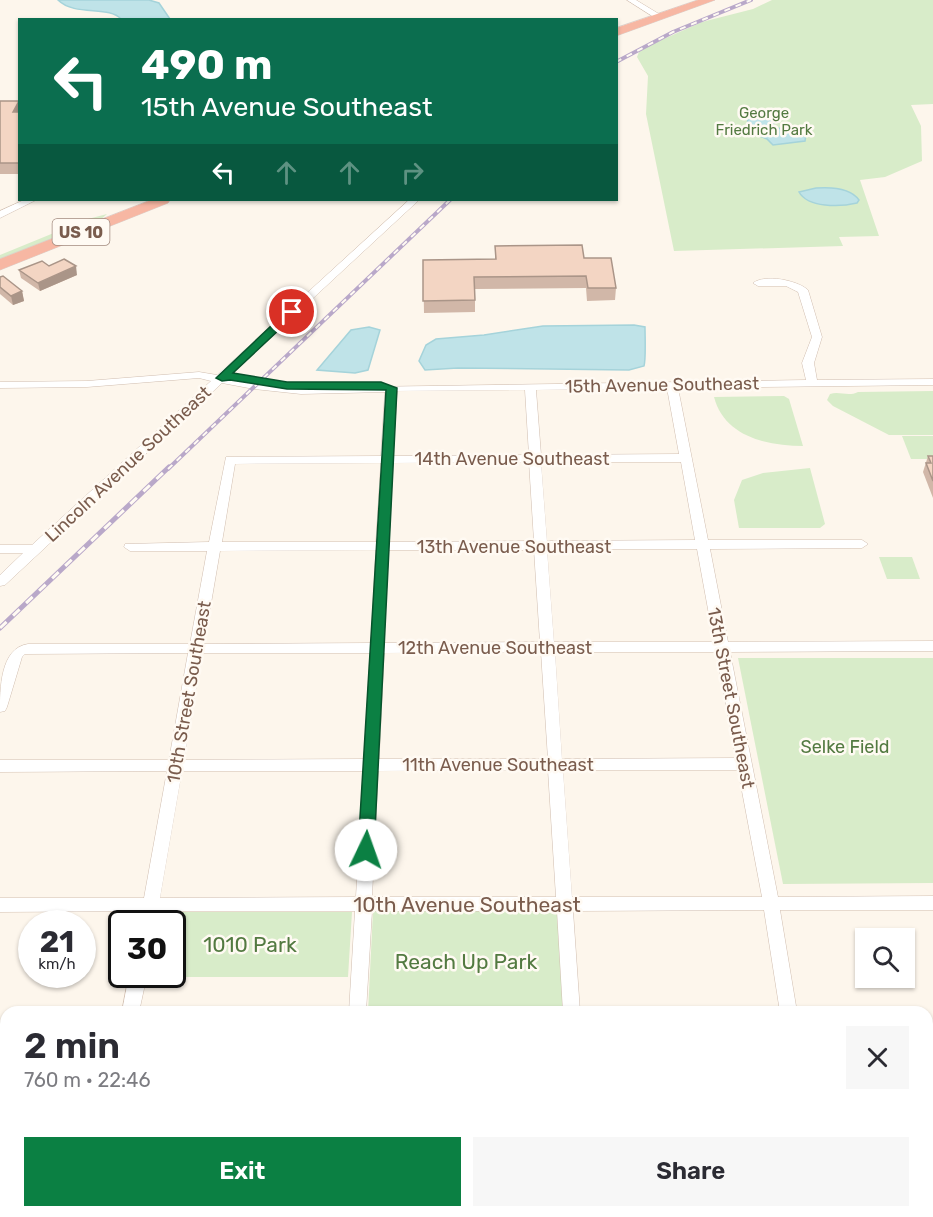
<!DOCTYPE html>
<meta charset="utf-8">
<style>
:root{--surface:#fff;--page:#f7f7f7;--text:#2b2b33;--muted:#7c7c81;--accent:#0b8043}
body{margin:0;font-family:Rubik,sans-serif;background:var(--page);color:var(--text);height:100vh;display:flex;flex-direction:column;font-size:22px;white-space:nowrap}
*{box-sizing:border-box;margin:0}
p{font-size:20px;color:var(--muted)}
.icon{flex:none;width:33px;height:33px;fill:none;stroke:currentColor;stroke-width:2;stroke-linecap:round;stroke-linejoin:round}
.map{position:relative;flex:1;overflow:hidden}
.side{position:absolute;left:0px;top:1006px;width:933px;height:212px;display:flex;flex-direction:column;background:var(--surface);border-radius:18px 18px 0 0;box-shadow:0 2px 4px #0004}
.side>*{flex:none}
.top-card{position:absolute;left:18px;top:18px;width:600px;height:183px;border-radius:0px;box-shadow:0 2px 4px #0004;background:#0b6e4f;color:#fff;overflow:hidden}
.buttons{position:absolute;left:855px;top:928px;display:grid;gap:12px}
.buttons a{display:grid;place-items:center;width:60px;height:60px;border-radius:0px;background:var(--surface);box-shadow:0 2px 4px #0004;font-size:30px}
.speed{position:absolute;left:18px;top:910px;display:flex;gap:12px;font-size:30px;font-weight:700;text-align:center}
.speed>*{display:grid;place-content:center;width:78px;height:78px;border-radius:50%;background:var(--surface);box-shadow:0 2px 4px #0004;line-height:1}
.speed small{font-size:15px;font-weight:400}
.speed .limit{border:3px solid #111;border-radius:9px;background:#fff;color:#111}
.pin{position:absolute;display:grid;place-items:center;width:51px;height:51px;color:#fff;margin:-26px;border:3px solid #fff;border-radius:50%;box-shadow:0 2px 6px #0007}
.me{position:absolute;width:66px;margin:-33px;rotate:3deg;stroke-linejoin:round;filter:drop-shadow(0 0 4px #0008)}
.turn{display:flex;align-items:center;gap:21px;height:126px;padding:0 24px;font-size:27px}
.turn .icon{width:78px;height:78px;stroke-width:2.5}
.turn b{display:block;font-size:42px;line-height:51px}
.lanes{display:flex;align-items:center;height:57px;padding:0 24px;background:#0003;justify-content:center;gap:30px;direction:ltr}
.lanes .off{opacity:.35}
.round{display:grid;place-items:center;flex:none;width:63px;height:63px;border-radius:0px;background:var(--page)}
.overview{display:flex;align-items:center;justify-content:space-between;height:102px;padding:0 24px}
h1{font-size:36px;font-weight:600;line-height:45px}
.primary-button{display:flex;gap:12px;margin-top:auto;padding:12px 24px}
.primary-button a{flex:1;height:69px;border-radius:0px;background:var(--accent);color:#fff;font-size:24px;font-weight:600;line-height:69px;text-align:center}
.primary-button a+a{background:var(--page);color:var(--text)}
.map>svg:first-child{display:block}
</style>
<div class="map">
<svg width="933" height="1217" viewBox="0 0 933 1217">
<rect width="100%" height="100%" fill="#fdf6ec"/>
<!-- green -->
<g fill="#d8ecc9">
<polygon points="772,0 933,0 933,104 911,105 921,126 922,161 885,177 860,180 879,236 839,237 843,246 674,251 646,114 648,76 637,57 639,52 650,45 702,22 753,9"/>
<polygon points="107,214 99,221 0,260 0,255 88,219"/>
<path d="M933,391v44h-44l-56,-29 -6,-6 3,-6c10,-3 18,3 28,-2z"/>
<path d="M784,396l5,3 14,47c-37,0 -79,-10 -89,-49z"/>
<polygon points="902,436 933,436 933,459 911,459"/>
<polygon points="810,468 825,524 820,528 739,528 734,500 742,480 763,473"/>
<polygon points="879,557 912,557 920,579 887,579"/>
<polygon points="738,658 933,658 933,883 783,884"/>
<polygon points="373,911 558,911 564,1012 368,1012"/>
<polygon points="159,912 352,912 348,977 148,977 148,975 172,975 172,924 157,924"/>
</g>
<!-- water -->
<g fill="#bfe3e8" stroke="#a5d3da" stroke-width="1.5">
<path d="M58,0h91l10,3 11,16h-49c-12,-14 -46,-2 -63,-19z"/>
<polygon points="765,110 781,111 783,113 772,125 776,128 802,130 806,134 805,141 773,145 767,139 747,131 748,117"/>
<path d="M816,188c14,-1 34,-1 43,12l-2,3c-17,4 -49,5 -58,-11z"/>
<path d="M634,325l11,2c0,9 1,33 -1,39l-15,4 -171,-2 -33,2 -6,-9 7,-16 10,-6 48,-4 59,-9z"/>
<polygon points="369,327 380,330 368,370 355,373 317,370 351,330"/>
</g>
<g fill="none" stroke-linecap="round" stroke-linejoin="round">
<!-- minor casing -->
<g stroke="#d1beb0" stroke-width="1">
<g id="minor">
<polygon points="627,0 636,0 664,17 657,19"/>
<polygon points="24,200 36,200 0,218 0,211"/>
<path d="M409,200h10l-191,177 73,11 505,-8 -4,-17 10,-26 -14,-45 -12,-6h-28l-5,-3c12,-9 44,-3 55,7l14,47 -8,26 3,17 116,-1v6l-255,3 30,152h154l6,4 -6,4 -152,1 18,93 205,-1v10l-203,1 48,245 155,-1v14h-153l17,102h-17l-16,-102 -191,1 7,101h-17l-6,-101h-185l-6,101h-17l6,-101h-198l-2,13h-16l2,-13 -141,1v-14h144l23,-127 -167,1v-12h169l19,-107 -163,1 -3,3 -15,50 -2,4 -5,1c0,-23 0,-64 28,-68h162l17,-93h-77l-6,-4 1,-3 84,-2 17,-85 155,-1 4,-64 -84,2 -47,-5 -32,-6 -217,202 -5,1v-11l23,-22h-23v-8h32l179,-164 -12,-3 -112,9 -87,1v-6l87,-1 112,-9 18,3zM667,388l12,66 -138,1 -5,-65zM525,390l4,65 -136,1 4,-65zM529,462l5,79 -145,1 4,-79zM541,462h140l14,78 -148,1zM381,463l-5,79h-154l13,-78zM547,549h150l17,93h-160zM376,550l-5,93 -167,1 16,-93zM389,550h145l6,92 -156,1zM541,652l7,107h-169l5,-106zM555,652h161l20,106 -174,1zM202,653h168l-6,106 -180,1zM548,770l8,127h-184l6,-126zM563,770h175l24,127h-190zM182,771h181l-7,126 -196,1z"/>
<polygon points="129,975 147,975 139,1012 122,1012"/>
<rect x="927" y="1060" width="6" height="16"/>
<rect x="0" y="1065" width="6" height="16"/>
<rect x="85" y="1212" width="20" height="5"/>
<rect x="337" y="1212" width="20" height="5"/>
<rect x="576" y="1212" width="20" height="5"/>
<polygon points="815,1212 835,1212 836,1217 816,1217"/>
</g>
</g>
<!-- highway casing -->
<g stroke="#dad1cd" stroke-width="1">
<g id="highway">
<polygon points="698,0 715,0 616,36 616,28"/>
<polygon points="151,200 170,200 168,203 0,270 0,259"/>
</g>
</g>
<!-- minor -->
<use href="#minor" fill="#fff" fill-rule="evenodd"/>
<!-- highway -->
<use href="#highway" fill="#f7b7a3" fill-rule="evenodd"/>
<!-- rail-far1 casing -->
<g stroke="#b9a8c9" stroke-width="4">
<g id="rail-far1">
<polyline points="616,62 673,32 751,0"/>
<polyline points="168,469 450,200"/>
</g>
</g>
<!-- rail casing -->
<g stroke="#b9a8c9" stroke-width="5">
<polyline id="rail" points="0,628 169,467"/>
</g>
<!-- rail-far1 -->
<use href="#rail-far1" stroke="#fffaf3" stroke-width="2" stroke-dasharray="6" stroke-linecap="butt"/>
<!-- rail -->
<use href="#rail" stroke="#fffaf3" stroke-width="3" stroke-dasharray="9" stroke-linecap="butt"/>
</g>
<!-- wall -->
<g fill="#d1b7a8">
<polygon points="0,101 19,101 20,106 20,174 0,174"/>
<polygon points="495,246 584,258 616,288 615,300 587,301 586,288 475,289 475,312 424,313 423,260 495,259"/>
<polygon points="49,266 77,275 40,291 21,278 19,270"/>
<polygon points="0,277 22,291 24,301 13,305 0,294"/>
<polygon points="928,456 933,456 933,498 923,472"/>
</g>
<!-- shaded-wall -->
<g fill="#aa9588">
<polygon points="19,101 20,106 20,115 13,112"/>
<polygon points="76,266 77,275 40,291 38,283"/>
<polygon points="22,291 24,301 13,305 11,296"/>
</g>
<!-- building -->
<g fill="#f3d5c3" stroke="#aa9588" stroke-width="1.5">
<polygon points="0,101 19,101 13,112 20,112 20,163 0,163"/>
<polygon points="582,245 584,258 611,258 616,288 588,288 586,276 474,277 475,300 423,301 423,260 496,259 495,246"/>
<polygon points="64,259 76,266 38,283 19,270 42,261 49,266"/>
<polygon points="3,276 22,291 11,296 0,287 0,277"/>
<polygon points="928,456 933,456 933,481 926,463 931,463"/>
</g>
<!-- route -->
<polygon fill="#0b8043" stroke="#07532c" stroke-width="1.5" points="292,308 298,312 296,314 233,373 287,382 381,382 397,388 374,850 372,855 366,856 361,855 358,850 386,390 287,389 230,380 222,381 216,378 289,309"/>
<g text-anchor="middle" stroke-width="5" stroke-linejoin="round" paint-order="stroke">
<!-- far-park labels -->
<g font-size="15" fill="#537a41" stroke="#fffaf3">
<text x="764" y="118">George<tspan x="764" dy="17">Friedrich Park</tspan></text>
</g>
<!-- shield labels -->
<rect fill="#fffaf3" stroke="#a28b7f" stroke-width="1.5" x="52.5" y="219" width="57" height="26" rx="4.5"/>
<g font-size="16" font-weight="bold" fill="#7a5c4d">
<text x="81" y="238">US 10</text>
</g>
<!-- street labels -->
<g font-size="18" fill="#7a5c4d" stroke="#fffaf3">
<text transform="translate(662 385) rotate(-1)" y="6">15th Avenue Southeast</text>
<text x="512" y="465">14th Avenue Southeast</text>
<text transform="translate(128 464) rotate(-43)" y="6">Lincoln Avenue Southeast</text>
<text x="514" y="553">13th Avenue Southeast</text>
<text x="495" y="654">12th Avenue Southeast</text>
<text transform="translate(189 692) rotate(-80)" y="6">10th Street Southeast</text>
<text transform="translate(731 698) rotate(79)" y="6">13th Street Southeast</text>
<text x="498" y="771">11th Avenue Southeast</text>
</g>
<!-- park labels -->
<g font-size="18" fill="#537a41" stroke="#fffaf3">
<text x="845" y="753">Selke Field</text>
</g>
<!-- near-street labels -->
<g font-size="21" fill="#7a5c4d" stroke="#fffaf3">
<text x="467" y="912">10th Avenue Southeast</text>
</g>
<!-- near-park labels -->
<g font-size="21" fill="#537a41" stroke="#fffaf3">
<text x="250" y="952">1010 Park</text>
<text x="466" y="969">Reach Up Park</text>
</g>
</g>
</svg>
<div class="buttons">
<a><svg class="icon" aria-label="search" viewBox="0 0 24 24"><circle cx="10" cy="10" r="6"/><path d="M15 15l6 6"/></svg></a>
</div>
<div class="speed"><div>21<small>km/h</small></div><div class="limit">30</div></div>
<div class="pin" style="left:292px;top:312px;background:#d93025"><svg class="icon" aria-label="arrive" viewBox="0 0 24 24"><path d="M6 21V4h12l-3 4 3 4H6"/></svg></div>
<svg class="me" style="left:366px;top:850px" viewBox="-20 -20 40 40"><circle r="19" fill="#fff"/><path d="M0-13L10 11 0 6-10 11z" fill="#0b8043"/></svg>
<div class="top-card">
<div class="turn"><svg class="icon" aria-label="left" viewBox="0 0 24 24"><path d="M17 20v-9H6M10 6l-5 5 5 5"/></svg><div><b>490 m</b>15th Avenue Southeast</div></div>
<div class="lanes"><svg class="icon" aria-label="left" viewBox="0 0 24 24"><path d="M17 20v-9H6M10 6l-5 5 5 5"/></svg><svg class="icon off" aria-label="ahead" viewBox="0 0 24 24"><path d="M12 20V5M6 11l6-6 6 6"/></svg><svg class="icon off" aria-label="ahead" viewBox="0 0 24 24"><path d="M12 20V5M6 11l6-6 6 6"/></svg><svg class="icon off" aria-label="right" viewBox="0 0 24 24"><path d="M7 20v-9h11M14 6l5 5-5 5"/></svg></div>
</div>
<section class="side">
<div class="overview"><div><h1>2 min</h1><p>760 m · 22:46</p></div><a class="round"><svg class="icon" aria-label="close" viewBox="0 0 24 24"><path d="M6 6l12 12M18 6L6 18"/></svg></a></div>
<div class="primary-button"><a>Exit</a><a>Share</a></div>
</section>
</div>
